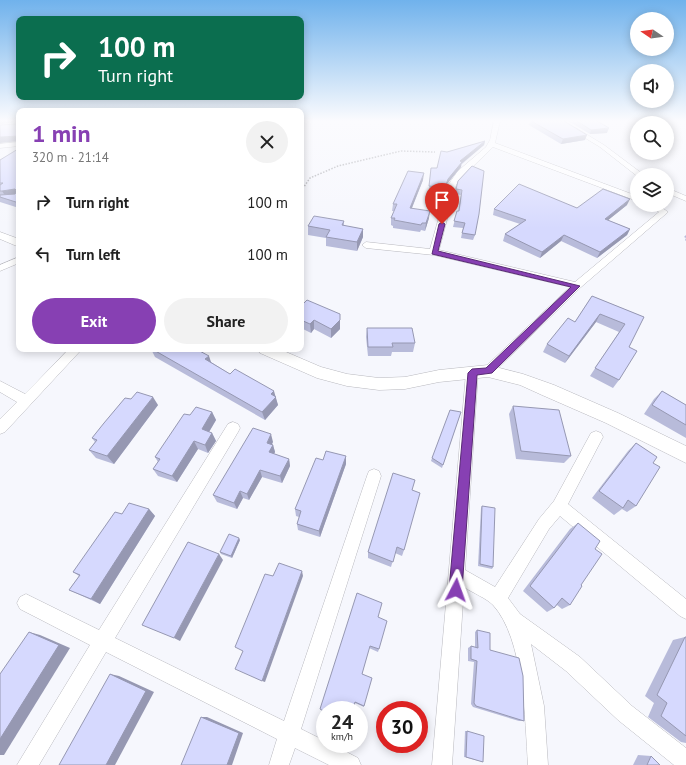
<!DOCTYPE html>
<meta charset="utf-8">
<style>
:root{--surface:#fff;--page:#f2f2f2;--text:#222;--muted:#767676;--accent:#8740b3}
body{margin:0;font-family:"PT Sans",sans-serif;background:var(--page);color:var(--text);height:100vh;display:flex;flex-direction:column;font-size:15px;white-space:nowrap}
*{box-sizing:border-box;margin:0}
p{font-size:13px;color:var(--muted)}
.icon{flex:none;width:22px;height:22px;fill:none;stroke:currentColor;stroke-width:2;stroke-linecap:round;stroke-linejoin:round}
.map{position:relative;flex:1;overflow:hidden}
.details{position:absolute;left:16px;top:108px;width:288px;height:244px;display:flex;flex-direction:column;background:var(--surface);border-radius:8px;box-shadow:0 2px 10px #0003}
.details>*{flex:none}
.guide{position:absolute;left:16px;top:16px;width:288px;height:84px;border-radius:8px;box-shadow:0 2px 10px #0003;background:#0b6e4f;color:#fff;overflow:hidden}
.needle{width:26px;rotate:283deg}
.buttons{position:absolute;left:630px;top:12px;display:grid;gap:8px}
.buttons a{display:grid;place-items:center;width:44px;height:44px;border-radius:50%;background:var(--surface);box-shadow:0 2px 10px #0003;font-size:20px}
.speed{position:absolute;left:316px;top:701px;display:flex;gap:8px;font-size:20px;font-weight:700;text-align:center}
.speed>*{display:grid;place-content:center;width:52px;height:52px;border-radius:50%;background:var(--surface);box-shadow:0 2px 10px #0003;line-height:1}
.speed small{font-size:10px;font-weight:400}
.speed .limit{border:6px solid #d22;background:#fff;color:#111}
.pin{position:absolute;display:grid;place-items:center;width:34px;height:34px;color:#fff;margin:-41px -17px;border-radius:50% 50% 50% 0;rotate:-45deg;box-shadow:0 0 4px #0007}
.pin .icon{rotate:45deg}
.me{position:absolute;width:44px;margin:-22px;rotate:4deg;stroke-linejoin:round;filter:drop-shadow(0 0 3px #0008)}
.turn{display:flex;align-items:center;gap:14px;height:84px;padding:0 16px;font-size:18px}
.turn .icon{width:52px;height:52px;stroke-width:2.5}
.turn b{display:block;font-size:28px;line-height:34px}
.round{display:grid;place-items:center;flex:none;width:42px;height:42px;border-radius:21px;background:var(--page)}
.headline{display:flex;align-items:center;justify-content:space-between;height:68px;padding:0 16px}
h1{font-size:24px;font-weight:600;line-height:30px;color:var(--accent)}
.cta{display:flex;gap:8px;margin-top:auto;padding:8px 16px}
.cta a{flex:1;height:46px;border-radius:24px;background:var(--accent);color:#fff;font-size:16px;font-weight:600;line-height:46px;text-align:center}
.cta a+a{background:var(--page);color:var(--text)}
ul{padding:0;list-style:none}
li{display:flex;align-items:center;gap:12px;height:52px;padding:0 16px}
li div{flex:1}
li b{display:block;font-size:15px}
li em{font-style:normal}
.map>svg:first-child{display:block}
</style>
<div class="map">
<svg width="686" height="765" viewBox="0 0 686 765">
<rect width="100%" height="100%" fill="#f6f7fd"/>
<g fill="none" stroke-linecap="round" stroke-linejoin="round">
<!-- minor casing -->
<g stroke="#b9b9bf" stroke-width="1">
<g id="minor">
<polygon points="494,121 500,121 495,143 637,196 637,201 493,147 464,175 456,185 439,250 575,282 659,212 648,205 658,205 668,212 580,288 492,374 484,374 482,371 484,368 570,287 434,255 366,248 362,245 366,242 430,249 448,185 458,171 486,147 490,140"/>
<polygon points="572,128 576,128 604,145 644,175 637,176 600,147 572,130"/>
<polygon points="19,142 19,146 0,148 0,144"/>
<polygon points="667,188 686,196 686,201 667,193"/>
<polygon points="19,257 19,263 0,271 0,265"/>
<polygon points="69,349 82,349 5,432 0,434 0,419 17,402 0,392 0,381 25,394"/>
<path d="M472,369l4,1 2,3 -13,197 30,17 44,-68 15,-18 37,-68 5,-2 5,2 2,4 -35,67 118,95v20l-6,-3 -120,-100 -11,13 -41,69 12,16 60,43 52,49 54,42v17h-12l-56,-45 -52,-49 -35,-27 13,62 4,59h-20c-3,-45 -4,-126 -35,-160 -7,-7 -20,-12 -29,-18l-12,178h-20l34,-392 2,-3z"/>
<polygon points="233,422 238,424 240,428 238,432 115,638 284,721 367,476 369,471 374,469 379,471 381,476 301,729 325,741 325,744 331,744 358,758 361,765 329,765 295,748 289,765 269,765 277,739 106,652 39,765 17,765 90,645 20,609 17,603 20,597 26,594 32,597 99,630 228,424"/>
</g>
</g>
<!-- secondary casing -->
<g stroke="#b9b9bf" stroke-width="1">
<g id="secondary">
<polygon points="0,232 19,239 19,247 0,239"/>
<polygon points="258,349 279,349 321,367 347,374 379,378 405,377 439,370 488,365 523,374 554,385 618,413 686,446 686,463 606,423 542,395 520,385 488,377 439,382 405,389 379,390 347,386 317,378 260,353"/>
</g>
</g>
<!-- path -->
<polyline stroke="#a1a2a7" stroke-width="1.5" stroke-dasharray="1.5 1.5" stroke-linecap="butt" points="301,191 310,178 338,166 401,151 435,152"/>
<!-- minor -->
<use href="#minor" fill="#fff" fill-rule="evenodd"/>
<!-- secondary -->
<use href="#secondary" fill="#fff" fill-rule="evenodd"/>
</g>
<!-- wall -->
<g fill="#b8bbda">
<polygon points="530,121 564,121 585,140 561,144 529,125"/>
<polygon points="568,121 597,121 607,133 590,134"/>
<polygon points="485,141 484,145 462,164 461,167 447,184 444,193 429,191 431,168 437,168 447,152"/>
<polygon points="18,149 19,151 19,208 0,202 0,160"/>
<polygon points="472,166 475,235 473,240 461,238 463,228 453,227 457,211 458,211 461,195 455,194 458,181"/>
<polygon points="423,180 412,208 429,218 425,231 421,230 420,232 393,228 393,226 391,225 391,218 394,211 392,211 393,204"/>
<polygon points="627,205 608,220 630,229 627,235 597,258 561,241 540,258 503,241 505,234 520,224 493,215 494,209 577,208"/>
<polygon points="344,221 344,226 363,237 357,251 326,246 326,238 308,235 308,226"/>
<polygon points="686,235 686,241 685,240 686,238 684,237"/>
<polygon points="592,296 644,317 629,347 619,380 613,388 590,376 619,332 596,322 565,363 543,352 547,344 575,322"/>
<polygon points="301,306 340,314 340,329 331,338 314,329 311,333 301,328"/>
<polygon points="367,328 415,343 413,352 392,352 391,356 368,356 366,337"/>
<polygon points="151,349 196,349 211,362 230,374 275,396 278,405 265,420 155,357"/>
<polygon points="662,391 686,405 686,438 644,414 654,399"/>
<polygon points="131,399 158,405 114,464 96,458 89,450 95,442 92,438"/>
<polygon points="513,406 571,456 564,463 516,459 509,414"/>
<polygon points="212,412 216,420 209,432 212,433 216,441 208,453 198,449 177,482 158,476 153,469 158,462 155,457 190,415"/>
<polygon points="461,412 442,468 431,461 432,458"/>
<polygon points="273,442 272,444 273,445 275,452 274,454 289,459 290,466 282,483 262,477 249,500 243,498 237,509 217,502 213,495"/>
<polygon points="636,443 653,463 636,506 627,512 622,509 614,515 592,498 628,451"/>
<polygon points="346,456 346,464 320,537 298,530 297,524 299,517 296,516 295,509 323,460"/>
<polygon points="412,490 404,550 402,556 395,553 391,567 368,558 368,552"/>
<polygon points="482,506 493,567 492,569 478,566 481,508"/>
<polygon points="149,509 155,516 100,604 69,590 79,576 73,572 122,514"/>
<polygon points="578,523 595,549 570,605 562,609 557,605 554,608 547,612 523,591 570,529"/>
<polygon points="240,540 232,558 221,554 220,552"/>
<polygon points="378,617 379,649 378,652 369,648 362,674 364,706 364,707 355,703 325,710"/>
<polygon points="477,630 490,650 524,721 519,721 473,707 471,704 474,662 468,661 468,648 471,646 475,647 475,632"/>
<polygon points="685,637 686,637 686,743 681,742 648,717 654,703 645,696 673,640"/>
<polygon points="465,731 467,731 483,762 464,757"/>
<polygon points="638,755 651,756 660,765 633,765"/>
</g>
<!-- shaded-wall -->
<g fill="#9698b2">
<polygon points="0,121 19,121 19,122 0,124"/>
<polygon points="609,128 607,133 590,134 591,130"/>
<polygon points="587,135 585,140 561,144 563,139"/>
<polygon points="19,136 19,141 0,143 0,137"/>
<polygon points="485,141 484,145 461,164 461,167 447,184 444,193 448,179 460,161"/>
<polygon points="18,149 19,151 19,160 17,157"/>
<polygon points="424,173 423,180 409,215 410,208"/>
<polygon points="15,189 19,196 6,197 2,191"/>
<polygon points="630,199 627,205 602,225 605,219"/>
<polygon points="430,211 429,218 425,231 426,223"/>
<polygon points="363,229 363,237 357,251 357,242"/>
<polygon points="630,229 627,235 597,258 600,252"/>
<polygon points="564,235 561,241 540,258 542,252"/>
<polygon points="600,314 596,322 565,363 569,356"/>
<polygon points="314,320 314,329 311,333 310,324"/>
<polygon points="340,320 340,329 331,338 331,329"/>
<polygon points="209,356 212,365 205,359"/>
<polygon points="274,391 278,405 265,420 262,412 271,394"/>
<polygon points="153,397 158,405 114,464 107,456"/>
<polygon points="212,412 216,420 206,437 202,429"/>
<polygon points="212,433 216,441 208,453 205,445"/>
<polygon points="271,434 273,442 269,450 267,443"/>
<polygon points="194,441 198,449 177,482 172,476"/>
<polygon points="273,445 275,452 271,459 269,452"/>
<polygon points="346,456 346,464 320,537 319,531"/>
<polygon points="289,459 290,466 282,483 280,476"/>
<polygon points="260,470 262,477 249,500 247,494"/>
<polygon points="240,491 243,498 237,509 234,503"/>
<polygon points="149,509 155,516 100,604 91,599"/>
<polygon points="239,538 240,540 232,558 231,556"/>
<polygon points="219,554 223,560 180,641 174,638"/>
<polygon points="302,571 303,576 265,682 262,681"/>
<polygon points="29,632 40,635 70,648 4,755 0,755 0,739"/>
<polygon points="110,674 119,676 154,692 115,765 106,765"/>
<polygon points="201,717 207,717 243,733 232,765 227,765"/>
</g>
<!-- building -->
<g fill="#d6d9fe" stroke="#9698b2">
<polygon points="17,121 19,121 19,136 0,137 0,125 17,124"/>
<polygon points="531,121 564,121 587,135 563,139"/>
<polygon points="577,121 597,121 609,128 591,130"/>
<polygon points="485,141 460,161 462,162 448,179 445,188 429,186 431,168 437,168 441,151 447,152"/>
<polygon points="18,149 17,157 19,157 19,203 0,197 0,195 15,194 17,191 15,189 2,191 0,191 0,185 3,183 0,183 0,160"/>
<polygon points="472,166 484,171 479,214 475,235 462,233 465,223 454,221 457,211 459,211 462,190 456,189 458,181"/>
<polygon points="408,171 424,173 410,208 430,211 426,223 422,223 421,225 394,220 395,218 391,218 397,204 393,204"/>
<polygon points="519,184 577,208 603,189 630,199 605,219 630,229 600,252 564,235 542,252 505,234 526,220 494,209"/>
<polygon points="314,216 344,221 342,225 363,229 357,242 326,237 330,230 308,226"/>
<polygon points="592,296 644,317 629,347 637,351 619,380 595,368 625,324 600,314 569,356 547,344 568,318 575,322"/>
<polygon points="307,300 340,314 340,320 331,329 314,320 310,324 301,320 301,306"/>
<polygon points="367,328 412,328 415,343 392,343 393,347 368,347"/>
<polygon points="152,349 196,349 209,356 205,359 230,374 235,369 274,391 271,394 276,397 262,412"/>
<polygon points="662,391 686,405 686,425 652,405"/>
<polygon points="137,392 153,397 107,456 89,450 97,440 92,438 104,423 125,398 131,399"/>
<polygon points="513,406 559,410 571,456 521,451"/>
<polygon points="196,407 212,412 202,429 212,433 205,445 194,441 172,476 153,469 160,459 155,457 184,414 190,415"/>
<polygon points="450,410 461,412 443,465 432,458"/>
<polygon points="253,428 271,434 267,443 273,445 269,452 289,459 280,476 260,470 247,494 240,491 234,503 213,495"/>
<polygon points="636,443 657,457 653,463 660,467 636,506 628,500 623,508 599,491"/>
<polygon points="326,451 346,456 319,531 297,524 301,511 295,509 316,458 323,460"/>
<polygon points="393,473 415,480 412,490 420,493 404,550 397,547 393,562 368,552"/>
<polygon points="129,503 149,509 91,599 69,590 80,575 73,572 115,512 122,514"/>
<polygon points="482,506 495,508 493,567 480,564"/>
<polygon points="578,523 600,541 595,549 602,554 581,585 582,586 570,605 562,598 554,608 530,586"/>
<polygon points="229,534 239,538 231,556 220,552"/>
<polygon points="188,542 219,554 174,638 142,625"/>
<polygon points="279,563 302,571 262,681 235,669 243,651 235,647 265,574 273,576"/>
<polygon points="357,593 382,603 378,617 387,621 379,649 370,646 362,674 372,678 364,706 355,702 353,710 325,710 325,712 320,709"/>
<polygon points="477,630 490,633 490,650 519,658 523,676 524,721 476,706 474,703 477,661 471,659 471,646 478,648"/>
<polygon points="29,632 59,645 0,739 0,674"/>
<polygon points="685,637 686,637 686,736 661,716 667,703 657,695"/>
<polygon points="110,674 146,691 106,765 59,765"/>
<polygon points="201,717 239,733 227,765 181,765"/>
<polygon points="467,731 484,736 483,762 466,757"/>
<polygon points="651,756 660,765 647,765"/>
</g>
<!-- sky -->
<linearGradient id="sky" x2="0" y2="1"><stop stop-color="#70b2ec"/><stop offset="0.53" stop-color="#fbfbfe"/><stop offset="1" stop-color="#fbfbfe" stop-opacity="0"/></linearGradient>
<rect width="686" height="228" fill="url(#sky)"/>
<!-- route -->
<polygon fill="#8740b3" stroke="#582a74" points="442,222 445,224 438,251 580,286 492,373 477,375 462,590 460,594 456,596 451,594 449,590 468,373 472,369 486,368 571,287 432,254 439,224"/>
</svg>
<div class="buttons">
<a><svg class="needle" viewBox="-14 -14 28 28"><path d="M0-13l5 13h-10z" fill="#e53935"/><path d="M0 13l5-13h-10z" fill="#767676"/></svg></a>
<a><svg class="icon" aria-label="sound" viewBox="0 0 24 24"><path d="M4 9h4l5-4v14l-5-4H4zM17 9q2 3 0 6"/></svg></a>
<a><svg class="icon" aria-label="search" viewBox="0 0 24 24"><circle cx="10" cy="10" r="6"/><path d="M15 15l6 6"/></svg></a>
<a><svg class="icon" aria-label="layers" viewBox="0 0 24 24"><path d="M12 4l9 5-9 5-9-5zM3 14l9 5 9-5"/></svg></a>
</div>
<div class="speed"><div>24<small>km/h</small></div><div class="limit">30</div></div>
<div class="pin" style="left:442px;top:224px;background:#d93025"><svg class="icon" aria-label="arrive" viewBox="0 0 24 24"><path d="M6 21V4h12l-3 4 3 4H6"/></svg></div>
<svg class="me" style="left:456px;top:590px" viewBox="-20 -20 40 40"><path d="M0-17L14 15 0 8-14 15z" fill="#8740b3" stroke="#fff" stroke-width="4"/></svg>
<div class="guide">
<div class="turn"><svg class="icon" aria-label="right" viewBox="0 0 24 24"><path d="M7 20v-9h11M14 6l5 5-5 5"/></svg><div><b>100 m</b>Turn right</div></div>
</div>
<section class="details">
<div class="headline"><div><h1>1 min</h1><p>320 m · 21:14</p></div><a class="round"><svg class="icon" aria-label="close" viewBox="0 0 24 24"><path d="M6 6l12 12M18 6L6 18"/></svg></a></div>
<ul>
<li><svg class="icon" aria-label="right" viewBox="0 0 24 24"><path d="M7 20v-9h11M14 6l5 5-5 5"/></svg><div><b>Turn right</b></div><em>100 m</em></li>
<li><svg class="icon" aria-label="left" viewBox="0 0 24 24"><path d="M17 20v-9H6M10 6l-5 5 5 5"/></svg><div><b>Turn left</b></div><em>100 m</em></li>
</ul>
<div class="cta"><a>Exit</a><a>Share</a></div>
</section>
</div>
